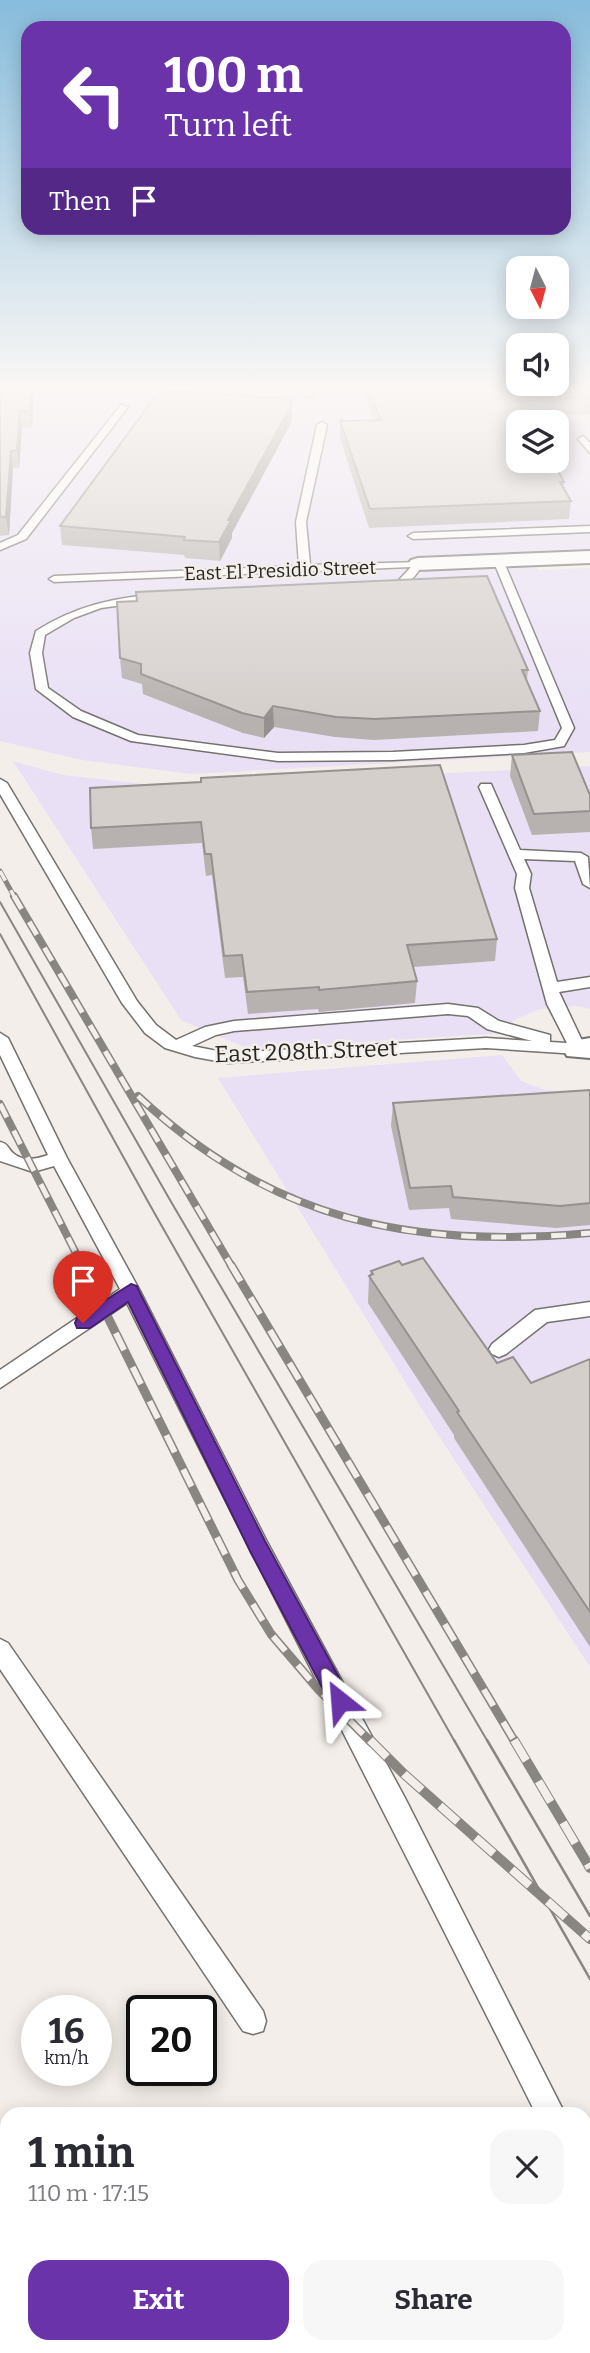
<!DOCTYPE html>
<meta charset="utf-8">
<style>
:root{--surface:#fff;--page:#f7f7f7;--text:#2b2b33;--muted:#7c7c81;--accent:#6a33a9}
body{margin:0;font-family:Bitter,serif;background:var(--page);color:var(--text);height:100vh;display:flex;flex-direction:column;font-size:26px;white-space:nowrap}
*{box-sizing:border-box;margin:0}
p{font-size:23px;color:var(--muted)}
.icon{flex:none;width:38px;height:38px;fill:none;stroke:currentColor;stroke-width:2;stroke-linecap:round;stroke-linejoin:round}
.map{position:relative;flex:1;overflow:hidden}
.side{position:absolute;left:0px;top:2107px;width:592px;height:247px;display:flex;flex-direction:column;background:var(--surface);border-radius:21px 21px 0 0;box-shadow:0 4px 18px #0003}
.side>*{flex:none}
.banner{position:absolute;left:21px;top:21px;width:550px;height:214px;border-radius:21px;box-shadow:0 4px 18px #0003;background:#6a33a9;color:#fff;overflow:hidden}
.needle{width:46px;rotate:174deg}
.controls{position:absolute;left:506px;top:256px;display:grid;gap:14px}
.controls a{display:grid;place-items:center;width:63px;height:63px;border-radius:14px;background:var(--surface);box-shadow:0 4px 18px #0003;font-size:35px}
.speed{position:absolute;left:21px;top:1995px;display:flex;gap:14px;font-size:35px;font-weight:700;text-align:center}
.speed>*{display:grid;place-content:center;width:91px;height:91px;border-radius:50%;background:var(--surface);box-shadow:0 4px 18px #0003;line-height:1}
.speed small{font-size:18px;font-weight:400}
.speed .limit{border:4px solid #111;border-radius:10px;background:#fff;color:#111}
.pin{position:absolute;display:grid;place-items:center;width:60px;height:60px;color:#fff;margin:-72px -30px;border-radius:50% 50% 50% 0;rotate:-45deg;box-shadow:0 0 7px #0007}
.pin .icon{rotate:45deg}
.me{position:absolute;width:77px;margin:-38px;rotate:332deg;stroke-linejoin:round;filter:drop-shadow(0 0 5px #0008)}
.turn{display:flex;align-items:center;gap:24px;height:147px;padding:0 28px;font-size:32px}
.turn .icon{width:91px;height:91px;stroke-width:2.5}
.turn b{display:block;font-size:49px;line-height:60px}
.then{display:flex;align-items:center;height:66px;padding:0 28px;background:#0003;gap:14px;font-size:26px}
.round{display:grid;place-items:center;flex:none;width:74px;height:74px;border-radius:21px;background:var(--page)}
.headline{display:flex;align-items:center;justify-content:space-between;height:119px;padding:0 28px}
h1{font-size:42px;font-weight:700;line-height:52px}
.button{display:flex;gap:14px;margin-top:auto;padding:14px 28px}
.button a{flex:1;height:80px;border-radius:21px;background:var(--accent);color:#fff;font-size:28px;font-weight:700;line-height:80px;text-align:center}
.button a+a{background:var(--page);color:var(--text)}
.map>svg:first-child{display:block}
</style>
<div class="map">
<svg width="590" height="2353" viewBox="0 0 590 2353">
<rect width="100%" height="100%" fill="#f3eee9"/>
<!-- industrial -->
<g fill="#e9e0f6" fill-rule="evenodd">
<path d="M0,388h590v161l-66,4 15,17 51,-2v184l-399,22 -109,-14 -82,-19zM518,422h38v38h-38z"/>
<polygon points="13,761 63,775 169,787 590,766 590,1009 576,1006 540,1009 514,1020 505,1033 249,1049 181,1020"/>
<polygon points="502,1055 521,1081 545,1090 576,1093 590,1089 590,1667 433,1427 218,1078"/>
</g>
<g fill="none" stroke-linecap="round" stroke-linejoin="round">
<!-- lane casing -->
<g stroke="#75716d" stroke-width="3">
<g id="lane">
<polygon points="299,388 308,388 314,395 307,397"/>
<polygon points="121,405 128,407 26,539 0,550 0,543 18,535"/>
<path d="M322,422l5,3 -21,97 4,43 112,-3 1,2c-9,15 -17,24 -35,25l-5,-3 16,-6 12,-13 -357,15 -5,-3 5,-3 245,-10 -3,-44 21,-97z"/>
<polygon points="583,436 590,443 590,453 578,439"/>
<polygon points="590,526 590,532 413,539 408,536 413,533"/>
<path d="M498,557l5,3 71,168 -10,18 -40,7 -131,7 -115,1 -147,-20 -58,-24 -37,-28 -6,-36 6,-22c40,-25 79,-34 125,-37l5,3 -1,2 -64,9 -27,10 -29,17 -3,18 6,35 33,23 57,24 140,18 115,-1 131,-7 31,-5 7,-12 -69,-168z"/>
<path d="M0,779l7,4 130,218 19,24 20,15 29,-13 29,-6 214,-17 30,4 21,13 51,14v7l17,1 -20,-39 -32,-116 2,-14 -38,-87 2,-3h10l29,66 61,3 7,4 2,31 -7,-4 -8,-23 -51,-2 7,15 -2,14 28,94 33,-5v10l-31,5 27,57 -8,5 -92,-6 -258,15 -33,-6 -30,-9 -20,-15 -23,-30 -122,-209zM448,1014l20,2 19,13 45,12 -46,-3 -258,15 -36,-7 24,-11 18,-4z"/>
<path d="M0,1033l8,5 59,120 73,133 126,249 139,258 160,316h-29c-135,-271 -275,-539 -409,-811l-127,85v-18l120,-81 -66,-123 -21,6 -33,-11v-19c9,2 7,6 13,11 10,9 24,6 35,2l-48,-100z"/>
<polygon points="590,1302 590,1316 547,1322 506,1354 499,1357 492,1354 489,1349 492,1344 535,1310"/>
<polygon points="0,1639 8,1643 263,2011 266,2021 263,2031 253,2034 243,2031 0,1669"/>
<polygon points="584,2155 590,2157 590,2192 584,2190"/>
</g>
</g>
<!-- street casing -->
<g stroke="#75716d" stroke-width="4">
<g id="street">
<polygon points="590,551 590,563 418,570 411,568 408,564 411,560 418,558"/>
<polygon points="590,1038 590,1058 567,1056 563,1049 567,1042"/>
</g>
</g>
<!-- lane -->
<use href="#lane" fill="#fff" fill-rule="evenodd"/>
<!-- street -->
<use href="#street" fill="#fff" fill-rule="evenodd"/>
<!-- tram-far1 -->
<g stroke="#898682" stroke-width="2">
<polyline points="0,902 170,1200 488,1742"/>
<polyline points="0,934 151,1207 455,1742"/>
</g>
<!-- tram -->
<g stroke="#898682" stroke-width="2.5">
<polyline points="454,1740 590,1979"/>
<polyline points="487,1740 590,1916"/>
</g>
<!-- rail-far3 casing -->
<g stroke="#898682" stroke-width="5">
<polyline id="rail-far3" points="0,871 15,898"/>
</g>
<!-- rail-far2 casing -->
<g stroke="#898682" stroke-width="8">
<g id="rail-far2">
<polyline points="14,896 232,1267"/>
<path d="M138,1096c134,125 273,153 452,137"/>
<polyline points="0,1104 83,1267"/>
</g>
</g>
<!-- rail-far1 casing -->
<g stroke="#898682" stroke-width="9">
<g id="rail-far1">
<polyline points="82,1265 238,1580 271,1634 318,1689 371,1742"/>
<polyline points="231,1265 515,1742"/>
</g>
</g>
<!-- rail casing -->
<g stroke="#898682" stroke-width="10">
<g id="rail">
<polyline points="370,1740 404,1774 590,1939"/>
<polyline points="514,1740 590,1868"/>
</g>
</g>
<!-- rail-far3 -->
<use href="#rail-far3" stroke="#f3eee9" stroke-width="3.5" stroke-dasharray="11" stroke-linecap="butt"/>
<!-- rail-far2 -->
<use href="#rail-far2" stroke="#f3eee9" stroke-width="5" stroke-dasharray="15" stroke-linecap="butt"/>
<!-- rail-far1 -->
<use href="#rail-far1" stroke="#f3eee9" stroke-width="6" stroke-dasharray="19" stroke-linecap="butt"/>
<!-- rail -->
<use href="#rail" stroke="#f3eee9" stroke-width="8" stroke-dasharray="24" stroke-linecap="butt"/>
</g>
<!-- wall -->
<g fill="#b7b2af">
<polygon points="0,388 34,388 32,428 22,428 19,468 13,468 9,535 0,536"/>
<polygon points="362,388 590,388 590,414 527,416 564,482 564,488 571,501 569,519 369,528 340,438 340,421 374,420"/>
<polygon points="292,404 292,421 232,533 232,538 220,561 185,558 184,555 62,545 60,526"/>
<polygon points="120,658 528,670 527,680 540,711 538,731 374,740 335,737 274,727 264,738 243,733 143,694 142,684 122,678"/>
<polygon points="512,755 590,795 590,832 532,835 510,776"/>
<polygon points="201,782 497,939 495,961 413,967 417,981 415,1003 319,1012 318,1009 248,1014 243,977 225,978 212,875 206,876 202,843 93,849 91,828"/>
<polygon points="590,1090 590,1225 556,1228 451,1219 449,1208 409,1210 391,1126 393,1103"/>
<polygon points="402,1265 497,1363 531,1383 590,1359 590,1647 454,1438 454,1435 368,1303 369,1276 370,1275 371,1271"/>
</g>
<!-- shaded-wall -->
<g fill="#95918f">
<polygon points="31,388 34,388 32,428 30,411"/>
<polygon points="292,399 292,421 232,533 232,538 220,561 219,542 228,520"/>
<polygon points="20,411 22,428 19,468 17,450"/>
<polygon points="11,451 13,468 9,535 6,517"/>
<polygon points="273,706 274,727 264,738 264,718"/>
</g>
<!-- building -->
<g fill="#d5cfcc" stroke="#95918f" stroke-width="2">
<polygon points="0,388 31,388 30,411 20,411 17,450 11,451 6,517 0,517"/>
<polygon points="368,388 590,388 590,397 517,400 530,422 518,422 518,460 552,460 564,482 560,482 571,501 370,509 340,421 381,420"/>
<polygon points="160,390 292,399 289,404 292,404 228,520 231,520 219,542 184,540 185,537 60,526"/>
<polygon points="487,576 528,670 522,670 540,711 375,719 336,717 273,706 264,718 242,713 141,674 141,664 120,658 117,602 137,601 136,592"/>
<polygon points="572,752 590,795 590,811 534,814 512,755"/>
<polygon points="440,765 497,939 407,945 417,981 319,990 319,987 247,992 242,955 224,956 211,854 205,854 201,822 91,828 90,788 201,782 201,778"/>
<polygon points="590,1090 590,1203 560,1206 453,1197 451,1186 410,1188 393,1103"/>
<polygon points="423,1258 497,1363 513,1357 531,1383 590,1359 590,1612 457,1412 459,1411 369,1276 373,1274 371,1271 399,1261 402,1265"/>
</g>
<!-- sky -->
<linearGradient id="sky" x2="0" y2="1"><stop stop-color="#87bcdc"/><stop offset="0.54" stop-color="#faf7f5"/><stop offset="1" stop-color="#faf7f5" stop-opacity="0"/></linearGradient>
<rect width="590" height="718" fill="url(#sky)"/>
<!-- route -->
<polygon fill="#6a33a9" stroke="#45216e" stroke-width="2" points="131,1284 137,1286 139,1291 265,1541 348,1694 351,1701 348,1708 340,1711 333,1708 251,1553 128,1302 90,1328 77,1328 75,1323 77,1318"/>
<g text-anchor="middle" stroke-width="5" stroke-linejoin="round" paint-order="stroke">
<!-- far-street labels -->
<g font-size="19" fill="#272523" stroke="#f3eee9">
<text transform="translate(280 570) rotate(-2)" y="7">East El Presidio Street</text>
</g>
<!-- street labels -->
<g font-size="23" fill="#272523" stroke="#f3eee9">
<text transform="translate(306 1051) rotate(-2)" y="8">East 208th Street</text>
</g>
</g>
</svg>
<div class="controls">
<a><svg class="needle" viewBox="-14 -14 28 28"><path d="M0-13l5 13h-10z" fill="#e53935"/><path d="M0 13l5-13h-10z" fill="#7c7c81"/></svg></a>
<a><svg class="icon" aria-label="sound" viewBox="0 0 24 24"><path d="M4 9h4l5-4v14l-5-4H4zM17 9q2 3 0 6"/></svg></a>
<a><svg class="icon" aria-label="layers" viewBox="0 0 24 24"><path d="M12 4l9 5-9 5-9-5zM3 14l9 5 9-5"/></svg></a>
</div>
<div class="speed"><div>16<small>km/h</small></div><div class="limit">20</div></div>
<div class="pin" style="left:83px;top:1323px;background:#d93025"><svg class="icon" aria-label="arrive" viewBox="0 0 24 24"><path d="M6 21V4h12l-3 4 3 4H6"/></svg></div>
<svg class="me" style="left:340px;top:1701px" viewBox="-20 -20 40 40"><path d="M0-17L14 15 0 8-14 15z" fill="#6a33a9" stroke="#fff" stroke-width="4"/></svg>
<div class="banner">
<div class="turn"><svg class="icon" aria-label="left" viewBox="0 0 24 24"><path d="M17 20v-9H6M10 6l-5 5 5 5"/></svg><div><b>100 m</b>Turn left</div></div>
<div class="then">Then<svg class="icon" aria-label="arrive" viewBox="0 0 24 24"><path d="M6 21V4h12l-3 4 3 4H6"/></svg></div>
</div>
<section class="side">
<div class="headline"><div><h1>1 min</h1><p>110 m · 17:15</p></div><a class="round"><svg class="icon" aria-label="close" viewBox="0 0 24 24"><path d="M6 6l12 12M18 6L6 18"/></svg></a></div>
<div class="button"><a>Exit</a><a>Share</a></div>
</section>
</div>
